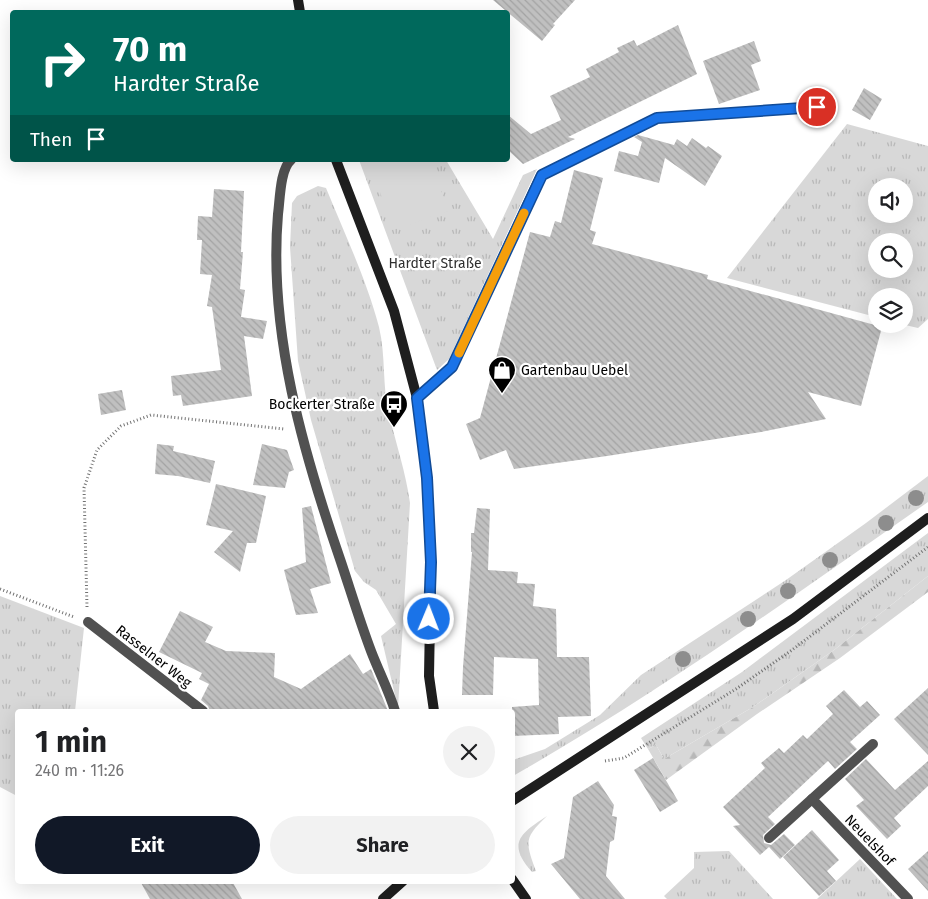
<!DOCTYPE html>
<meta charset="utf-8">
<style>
:root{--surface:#fff;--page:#f2f2f2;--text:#202124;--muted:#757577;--accent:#111827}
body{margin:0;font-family:"Fira Sans",sans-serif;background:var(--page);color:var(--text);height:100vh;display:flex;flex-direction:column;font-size:19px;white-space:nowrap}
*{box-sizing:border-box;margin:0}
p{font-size:16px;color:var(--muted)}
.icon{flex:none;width:28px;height:28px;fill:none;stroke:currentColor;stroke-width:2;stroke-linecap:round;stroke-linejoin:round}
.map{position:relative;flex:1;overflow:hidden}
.side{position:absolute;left:15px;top:709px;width:500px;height:175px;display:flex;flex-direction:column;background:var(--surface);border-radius:5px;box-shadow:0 5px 20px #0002}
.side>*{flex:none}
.top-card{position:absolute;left:10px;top:10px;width:500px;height:152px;border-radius:5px;box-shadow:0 5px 20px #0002;background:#00695c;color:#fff;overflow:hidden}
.fabs{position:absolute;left:868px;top:178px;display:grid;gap:10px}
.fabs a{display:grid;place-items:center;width:45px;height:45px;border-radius:50%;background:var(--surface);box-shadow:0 5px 20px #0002;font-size:25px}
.pin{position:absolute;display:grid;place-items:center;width:42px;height:42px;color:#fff;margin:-21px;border:2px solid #fff;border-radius:50%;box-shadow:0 1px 5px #0007}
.me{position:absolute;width:55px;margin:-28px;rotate:1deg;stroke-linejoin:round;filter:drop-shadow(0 0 4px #0008)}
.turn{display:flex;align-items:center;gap:18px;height:105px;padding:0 20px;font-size:22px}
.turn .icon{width:65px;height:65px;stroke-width:2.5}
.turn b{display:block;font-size:35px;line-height:42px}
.then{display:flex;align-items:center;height:48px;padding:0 20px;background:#0003;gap:10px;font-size:19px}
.round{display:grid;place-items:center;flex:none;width:52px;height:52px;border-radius:26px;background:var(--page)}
.summary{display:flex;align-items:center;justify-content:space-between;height:85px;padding:0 20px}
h1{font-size:30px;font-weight:700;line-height:38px}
.action{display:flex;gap:10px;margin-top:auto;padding:10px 20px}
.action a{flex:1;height:58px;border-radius:30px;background:var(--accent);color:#fff;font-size:20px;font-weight:700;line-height:58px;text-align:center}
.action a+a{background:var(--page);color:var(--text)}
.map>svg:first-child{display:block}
</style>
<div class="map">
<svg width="928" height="899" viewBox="0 0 928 899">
<defs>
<pattern id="grass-tufts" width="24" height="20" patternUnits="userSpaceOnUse" patternTransform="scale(1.25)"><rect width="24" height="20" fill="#d8d8d8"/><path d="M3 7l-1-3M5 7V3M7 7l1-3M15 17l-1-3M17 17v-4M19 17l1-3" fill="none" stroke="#b8b8b8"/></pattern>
<pattern id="forest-firs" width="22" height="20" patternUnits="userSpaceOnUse" patternTransform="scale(1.25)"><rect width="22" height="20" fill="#d8d8d8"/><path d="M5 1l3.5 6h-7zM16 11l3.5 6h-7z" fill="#b8b8b8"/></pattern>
<pattern id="building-back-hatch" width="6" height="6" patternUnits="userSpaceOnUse" patternTransform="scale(1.25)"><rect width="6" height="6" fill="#c0c0c0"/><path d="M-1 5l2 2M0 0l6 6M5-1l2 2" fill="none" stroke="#a3a3a3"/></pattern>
</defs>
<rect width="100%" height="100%" fill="#fff"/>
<!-- grass -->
<g fill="url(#grass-tufts)" fill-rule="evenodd">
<path d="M847,124l81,22v173l-10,9 -17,-4h3v-28h-28v21l-149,-39zM876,186h28v28h-28zM876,241h28v28h-28z"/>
<polygon points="359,160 446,160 493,239 523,175 537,169 449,359 437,370"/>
<path d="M318,186l8,2c18,44 41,93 53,139 7,29 3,59 10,87 7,30 17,59 21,89l-12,205 -17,-72 15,-12 -20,-34 -12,-8 -9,-11 -44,-151 -13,-59 -8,-114 2,-44 5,-7z"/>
<path d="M928,476v26c-136,95 -271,192 -415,274v-16l32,-11 55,-34 41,-40 145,-95 80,-57z"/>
<polygon points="928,533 928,576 834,650 753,707 664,759 656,745 648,749 641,738 742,672"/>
<polygon points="0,596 84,628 75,711 18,711 17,796 0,787"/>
<path d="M547,816c-23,22 -22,25 -11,55l-4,1c-26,-29 -11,-39 15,-56z"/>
<polygon points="729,851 773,899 667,899 664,896 694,868 694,852"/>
<polygon points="860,859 897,899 817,899"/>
</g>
<!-- forest -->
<polygon fill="url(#forest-firs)" points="928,576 928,592 840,658 757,714 666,780 648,749 656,745 664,759 753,707 834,650"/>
<!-- pitch -->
<polygon fill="#d8d8d8" points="369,160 431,160 448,211 393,230"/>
<!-- building -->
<g fill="url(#building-back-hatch)">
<polygon points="493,0 575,0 553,24 555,25 542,41"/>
<polygon points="678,25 697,74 568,137 575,139 523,164 508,150 508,115 531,134 561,120 550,96 590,77 586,69 619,52 617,48 634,40 637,46"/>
<polygon points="754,41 761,61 751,65 760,90 719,104 703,61"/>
<polygon points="864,88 882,99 870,120 852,110"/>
<polygon points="638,135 674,145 677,139 687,146 692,138 706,148 708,146 722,156 705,186 665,158 659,183 614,171 619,151 638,156 642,142 634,137"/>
<polygon points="574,170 603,178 590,230 596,232 592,244 708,275 707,279 882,327 861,406 808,392 826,419 761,432 607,456 514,469 506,450 480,460 466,424 480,418 530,232 550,237 555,221 561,223"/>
<polygon points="214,189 244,191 241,252 243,252 240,289 245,290 241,317 267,321 263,339 244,336 252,396 183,406 181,395 173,396 171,376 221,370 212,307 207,306 212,275 200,274 202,240 197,240 198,216 212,217"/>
<polygon points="122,390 126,410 101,415 98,394"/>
<polygon points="157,444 174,446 173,451 215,461 210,483 178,476 155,474"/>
<polygon points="262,444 287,450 294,470 289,472 285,488 253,485"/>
<polygon points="216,484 266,496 256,543 247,543 240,572 214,552 233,531 206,525"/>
<polygon points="311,506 331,583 310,589 318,613 296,615 284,570 306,562 302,508"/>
<polygon points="477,508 490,509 488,570 518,572 517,583 535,584 533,606 556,609 557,657 589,657 591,716 558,717 559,734 512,736 512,707 539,705 538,659 494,657 493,695 462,695 463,667 472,552 471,552 471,533 474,533"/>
<polygon points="180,611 213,627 205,642 226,651 275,653 274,677 301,689 350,654 363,674 371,669 388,711 210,711 208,706 201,700 209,684 199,679 202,673 159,652"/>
<polygon points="928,688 928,755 894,719"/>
<polygon points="844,690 860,707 867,701 880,715 850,742 857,749 835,769 828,761 768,817 775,824 763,835 764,843 771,845 784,834 795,845 780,859 769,847 760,855 733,826 740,825 723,807 765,768 761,763 779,748 784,753 803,735 807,739 833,714 826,706"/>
<polygon points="653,758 678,801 660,812 634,770"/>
<polygon points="866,759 895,790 928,761 928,786 894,818 901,826 887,839 856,806 864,800 845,779"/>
<polygon points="598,781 614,805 612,816 617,817 614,840 610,842 606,876 625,899 580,899 551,864 564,858 573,797"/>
<polygon points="812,830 839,860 827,871 836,881 819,896 783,857"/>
<polygon points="928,851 928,891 908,869"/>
<polygon points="140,881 232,881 242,899 150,899"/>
</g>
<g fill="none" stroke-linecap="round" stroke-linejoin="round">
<!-- path -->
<g stroke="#737373" stroke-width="3" stroke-dasharray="1 2.5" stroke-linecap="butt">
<polyline points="0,589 74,617"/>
<polyline points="87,607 84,488 97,450 121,426 151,415 284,429"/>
<polyline points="605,761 624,758 736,689 792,650 928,547"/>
</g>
<!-- street -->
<g stroke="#515151" stroke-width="10">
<path d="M291,160c-11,9 -11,40 -13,54 -10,117 25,238 63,348 10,30 19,60 30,89 8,21 18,40 24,60"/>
<polyline points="417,398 452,367 541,175 657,118 817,107"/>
<polyline points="88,622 203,711"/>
<polyline points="873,744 812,799 908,899"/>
<polyline points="769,838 812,799"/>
</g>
<!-- secondary -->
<g stroke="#1e1e1e" stroke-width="10">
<polyline points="298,0 300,12"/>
<polyline points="336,160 394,311 417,398 427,478 431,562 429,676 434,711"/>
<polyline points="512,801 793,619 928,518"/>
<polyline points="512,879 526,899"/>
<polyline points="383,899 403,881"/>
</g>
</g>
<!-- trees -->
<g fill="#8d8d8d">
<circle cx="916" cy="498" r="8"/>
<circle cx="886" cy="523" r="8"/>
<circle cx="830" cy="560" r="8"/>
<circle cx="788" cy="591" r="8"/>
<circle cx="748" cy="619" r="8"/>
<circle cx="683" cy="659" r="8"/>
</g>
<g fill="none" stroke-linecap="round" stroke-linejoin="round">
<!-- route casing -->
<g stroke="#114b97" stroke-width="12">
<polyline id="route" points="429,619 431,562 427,478 417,398 452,367 542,175 657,118 817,107"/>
</g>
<!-- route -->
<use href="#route" stroke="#1a73e8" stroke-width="9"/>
<!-- slow -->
<polyline stroke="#f59e0b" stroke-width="9" points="459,353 524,213"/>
</g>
<!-- icons -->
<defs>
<g id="shop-pin" transform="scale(1.4375)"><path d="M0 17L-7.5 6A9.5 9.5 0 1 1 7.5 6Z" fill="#000" stroke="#fff"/><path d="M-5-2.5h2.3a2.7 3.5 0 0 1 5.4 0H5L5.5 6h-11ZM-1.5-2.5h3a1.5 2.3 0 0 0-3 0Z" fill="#fff"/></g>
<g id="bus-pin" transform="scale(1.4375)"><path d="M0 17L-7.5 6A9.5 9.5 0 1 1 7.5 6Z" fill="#000" stroke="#fff"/><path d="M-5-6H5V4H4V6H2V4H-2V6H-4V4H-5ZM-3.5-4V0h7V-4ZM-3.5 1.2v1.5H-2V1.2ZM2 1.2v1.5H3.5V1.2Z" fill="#fff"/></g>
</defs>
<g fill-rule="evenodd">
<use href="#shop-pin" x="502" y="370"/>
<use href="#bus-pin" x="394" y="404"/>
</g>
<g text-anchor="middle" stroke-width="4.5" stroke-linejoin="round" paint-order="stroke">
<!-- park labels -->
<g font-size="14" fill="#2f2f2f" stroke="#fff">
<text x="435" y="268">Hardter Straße</text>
</g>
<!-- poi labels -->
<g font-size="14" fill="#000" stroke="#fff" text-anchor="start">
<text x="521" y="375">Gartenbau Uebel</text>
<text x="375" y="409" text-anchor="end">Bockerter Straße</text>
</g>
<!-- street labels -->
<g font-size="14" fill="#000" stroke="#fff">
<text transform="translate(154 656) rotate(38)" y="5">Rasselner Weg</text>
<text transform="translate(870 840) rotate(46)" y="5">Neuelshof</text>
</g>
</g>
</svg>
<div class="fabs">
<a><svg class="icon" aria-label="sound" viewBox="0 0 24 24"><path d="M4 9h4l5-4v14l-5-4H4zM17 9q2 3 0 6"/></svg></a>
<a><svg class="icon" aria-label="search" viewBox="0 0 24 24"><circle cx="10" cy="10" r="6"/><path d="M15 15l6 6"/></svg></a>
<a><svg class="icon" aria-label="layers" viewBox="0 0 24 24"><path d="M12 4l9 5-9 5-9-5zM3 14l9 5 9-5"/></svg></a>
</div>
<div class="pin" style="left:817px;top:107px;background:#d93025"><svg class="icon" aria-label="arrive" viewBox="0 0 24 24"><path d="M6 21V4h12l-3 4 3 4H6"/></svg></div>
<svg class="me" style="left:429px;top:619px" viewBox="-20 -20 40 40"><circle r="17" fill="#1a73e8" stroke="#fff" stroke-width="3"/><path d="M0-11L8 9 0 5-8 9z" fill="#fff"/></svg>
<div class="top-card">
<div class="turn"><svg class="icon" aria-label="right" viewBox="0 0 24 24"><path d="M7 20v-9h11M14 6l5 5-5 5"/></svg><div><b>70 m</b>Hardter Straße</div></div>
<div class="then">Then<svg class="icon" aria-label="arrive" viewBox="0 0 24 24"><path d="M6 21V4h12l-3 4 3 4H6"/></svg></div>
</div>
<section class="side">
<div class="summary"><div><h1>1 min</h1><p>240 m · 11:26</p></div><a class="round"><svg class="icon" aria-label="close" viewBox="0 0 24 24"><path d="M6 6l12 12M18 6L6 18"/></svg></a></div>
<div class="action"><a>Exit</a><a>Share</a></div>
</section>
</div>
